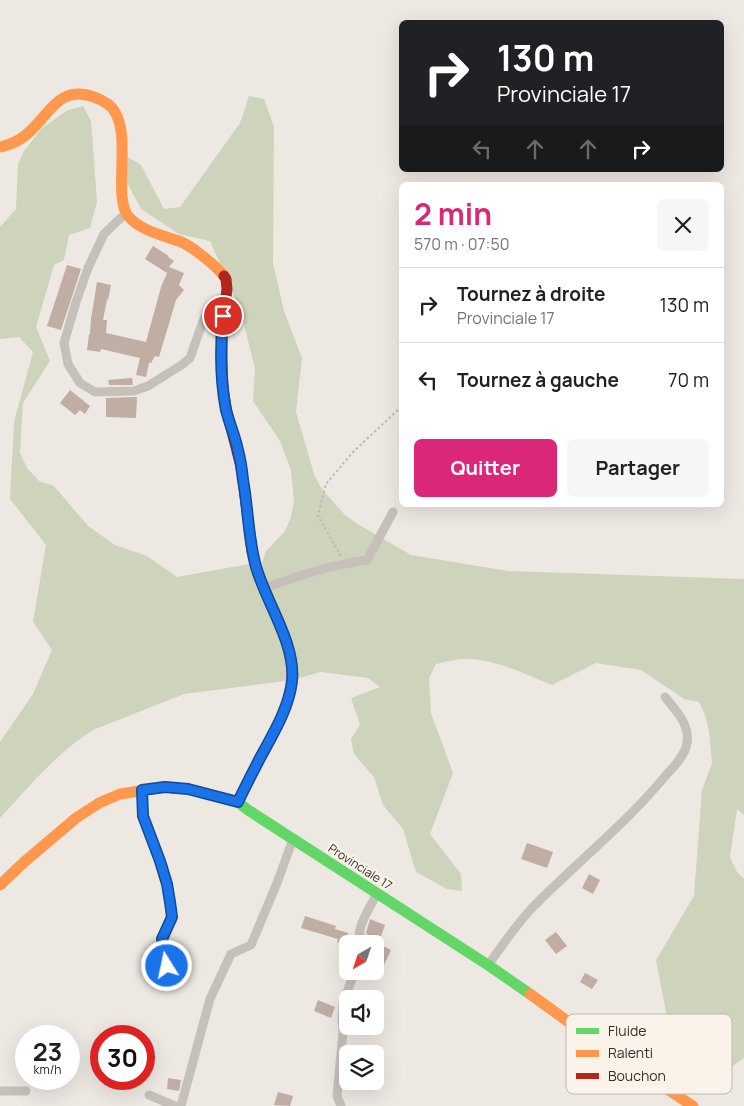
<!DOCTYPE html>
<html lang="fr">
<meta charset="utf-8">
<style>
:root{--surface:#fff;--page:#f6f6f6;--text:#202124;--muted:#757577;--line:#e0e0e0;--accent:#db2777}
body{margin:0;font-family:Manrope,sans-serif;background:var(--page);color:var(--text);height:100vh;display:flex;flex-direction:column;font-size:19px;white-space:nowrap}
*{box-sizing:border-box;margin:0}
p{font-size:16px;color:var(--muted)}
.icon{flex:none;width:28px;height:28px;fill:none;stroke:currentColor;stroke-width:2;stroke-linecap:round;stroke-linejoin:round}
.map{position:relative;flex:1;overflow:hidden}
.drawer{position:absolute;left:399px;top:182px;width:325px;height:325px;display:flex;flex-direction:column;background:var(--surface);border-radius:8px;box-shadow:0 5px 20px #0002}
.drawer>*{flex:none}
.guide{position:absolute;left:399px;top:20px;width:325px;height:152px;border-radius:8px;box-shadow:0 5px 20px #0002;background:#202124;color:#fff;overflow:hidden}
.needle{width:32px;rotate:219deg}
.fabs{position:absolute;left:339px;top:935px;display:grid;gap:10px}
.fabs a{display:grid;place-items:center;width:45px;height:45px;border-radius:8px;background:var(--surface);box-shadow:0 5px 20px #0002;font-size:25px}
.speed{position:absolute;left:15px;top:1025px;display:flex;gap:10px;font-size:25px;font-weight:700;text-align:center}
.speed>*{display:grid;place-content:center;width:65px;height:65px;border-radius:50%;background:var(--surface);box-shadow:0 5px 20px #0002;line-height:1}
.speed small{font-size:12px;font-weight:400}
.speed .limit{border:8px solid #d22;background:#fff;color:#111}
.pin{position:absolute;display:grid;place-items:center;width:42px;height:42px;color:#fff;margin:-21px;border:2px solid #fff;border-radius:50%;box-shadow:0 1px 5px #0007}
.me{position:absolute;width:55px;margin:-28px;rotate:350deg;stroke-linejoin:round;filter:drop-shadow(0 0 4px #0008)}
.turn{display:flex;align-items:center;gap:18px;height:105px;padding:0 15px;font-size:22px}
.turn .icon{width:65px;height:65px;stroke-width:2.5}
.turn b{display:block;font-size:35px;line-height:42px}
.lanes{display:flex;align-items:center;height:48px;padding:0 15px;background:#0003;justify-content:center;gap:25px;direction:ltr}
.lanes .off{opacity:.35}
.round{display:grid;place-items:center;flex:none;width:52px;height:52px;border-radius:8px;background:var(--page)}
.head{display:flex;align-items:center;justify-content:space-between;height:85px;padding:0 15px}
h1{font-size:30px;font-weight:700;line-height:38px;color:var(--accent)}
.cta{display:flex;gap:10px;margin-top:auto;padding:10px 15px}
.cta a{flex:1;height:58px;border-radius:8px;background:var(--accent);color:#fff;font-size:20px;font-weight:700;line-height:58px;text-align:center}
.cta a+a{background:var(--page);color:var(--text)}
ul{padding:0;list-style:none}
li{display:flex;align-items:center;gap:15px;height:75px;padding:0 15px;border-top:1px solid var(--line)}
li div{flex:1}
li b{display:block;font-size:19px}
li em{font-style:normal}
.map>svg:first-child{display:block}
</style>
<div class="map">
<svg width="744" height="1106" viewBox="0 0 744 1106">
<rect width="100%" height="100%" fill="#ede8e2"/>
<!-- green -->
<path fill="#ced3bc" d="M249,96l15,3 10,28 -1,136 11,48 18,47 -6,54 18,62 7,14 23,26 12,9 55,32 18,3 79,13 236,8v236l-7,-6 -7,48 7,15 7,7v179l-19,13 -17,3 -15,-3 -13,-9 -7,-13 -17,-89 38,-64 8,-106 10,-27 -3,-32 -4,-16 -6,-13 -15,-3 -43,-29 -45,-7 -44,22c-25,-10 -55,-25 -82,-26 -11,-1 -23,3 -34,5l-7,14 2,35 22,60 -23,61 31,40 1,17 -15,-2 -31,-17 -13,-43 -20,-24 -9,-28 -20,-23 -3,-15 9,-14 -9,-27 29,-11 -12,-9 -47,-6 -29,8 -108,14 -91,36c-37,23 -64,57 -93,88v-76l33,-48 19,-44 -19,-28 13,-77 -36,-46 4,-77 19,-70 -14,-15 -19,2v-112l16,-18 2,-45 6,-13 18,-23 26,-18 15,-4 8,15 6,81 -7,26 -21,7 -5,25 -10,5 -18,62 14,34 -27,42 -3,50 7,15 12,13 15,5 34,40 27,19 32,11 30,21 78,-14 6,3 5,-15 19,-20 6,-14 3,-16 -3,-31 -11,-29 -27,-40 2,-32 -14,-57 -31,-71 -31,-7 -38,-25 -21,-40 8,-12 13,8 23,44 16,-2 60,-84z"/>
<!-- building -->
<g fill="#c0ada4">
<polygon points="153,246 169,256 168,257 174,261 169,267 184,273 179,285 184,290 176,300 159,357 155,356 151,363 149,363 146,377 136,375 140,358 101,349 100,352 87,350 89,334 90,334 91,319 97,282 111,285 108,300 107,299 103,320 107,320 106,333 146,342 161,287 167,273 145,259"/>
<polygon points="67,265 81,269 61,330 47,326"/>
<polygon points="132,378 133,385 109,385 108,380"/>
<polygon points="70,390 90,406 85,414 80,410 75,415 60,403"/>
<polygon points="134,397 137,397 136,418 106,417 106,398"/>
<polygon points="527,843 553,852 547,868 521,859"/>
<polygon points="589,874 600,880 593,894 582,888"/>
<polygon points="305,916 336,926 335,929 348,933 347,936 354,938 360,944 345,944 337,942 338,939 301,928"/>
<polygon points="370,919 385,925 380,939 369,936 366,933"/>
<polygon points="556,932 567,946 556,954 545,940"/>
<polygon points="381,945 391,950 384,965 375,961 375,959"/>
<polygon points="585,973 598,980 592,989 580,982"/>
<polygon points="318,1000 335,1007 331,1018 314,1011"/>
<polygon points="168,1078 181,1080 179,1091 167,1089"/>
<polygon points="278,1092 293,1096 290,1106 274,1105"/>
</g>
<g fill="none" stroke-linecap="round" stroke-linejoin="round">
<!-- path -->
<polyline stroke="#bfb9b3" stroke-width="2" stroke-dasharray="2.5 2.5" stroke-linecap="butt" points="341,556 318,516 326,484 353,452 401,407"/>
<!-- street -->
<g stroke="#c6c0bb" stroke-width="9">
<polyline points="126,213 104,234 88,268 76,302 64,343 68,364 80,383 95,392 134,391 148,386 183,364 190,358 202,324 207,312 225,304"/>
<path d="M264,588c34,-12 67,-23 103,-28l26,-48"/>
<polyline points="142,790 143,815 160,861 167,884 170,902 172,917 162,939 170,979"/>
<path d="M366,944l-1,-4 -6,-5c2,-15 11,-28 18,-41"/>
<path d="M488,965c14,-19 28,-40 44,-57 44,-45 95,-85 135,-134 7,-7 19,-21 20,-31 3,-19 -11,-32 -22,-46"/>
<polyline points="0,1091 26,1091"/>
<polyline points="149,1095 175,1106"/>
<polyline points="181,1106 210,999 231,954 251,945 277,883 293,839"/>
<polyline points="341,1106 337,1096 343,1032 342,1018 343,1004 351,981 356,971"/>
</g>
<!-- fast -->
<polyline stroke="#63d668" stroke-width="11" points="173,788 188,789 238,802 248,810 488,965 530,994"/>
<!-- slow -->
<g stroke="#ff974d" stroke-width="11">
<path d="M0,147c10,-2 19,-6 27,-13 22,-18 31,-50 67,-37 8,3 17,7 21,15 16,27 -2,84 13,104 13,15 34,19 51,25 13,5 36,24 45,35"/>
<path d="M238,802c9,-18 18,-36 28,-54 11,-21 24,-44 26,-67 1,-15 -3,-31 -8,-45 -10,-29 -26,-55 -32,-85"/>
<polyline points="0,885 23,863 76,818 99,803 120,794 165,787 173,788"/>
<polyline points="530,994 606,1049 693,1106"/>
</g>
<!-- jam -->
<polyline stroke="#b3261e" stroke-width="11" points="224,276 226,279 227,289 222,329 222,363 223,388 226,408 242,471 252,551"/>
</g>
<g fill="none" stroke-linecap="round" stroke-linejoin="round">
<!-- route casing -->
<g stroke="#114b97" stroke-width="12">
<path id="route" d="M167,966l-5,-27 10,-22 -2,-15 -3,-18 -7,-23 -17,-45 -1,-26 23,-3 23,2 50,13c7,-15 15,-30 22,-44 13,-24 29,-50 32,-77 4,-39 -28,-81 -37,-118 -7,-28 -7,-56 -12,-83 -1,-11 -3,-23 -6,-34 -3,-12 -8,-24 -11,-36 -6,-31 -6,-62 -3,-94"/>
</g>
<!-- route -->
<use href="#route" stroke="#1a73e8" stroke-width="9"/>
</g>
<g text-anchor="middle" stroke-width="4.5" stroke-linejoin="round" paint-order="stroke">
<!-- street labels -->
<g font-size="12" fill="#372e29" stroke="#f9f3ea">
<text transform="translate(360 867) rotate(33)" y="4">Provinciale 17</text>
</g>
</g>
<!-- legend -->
<rect x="566" y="1014" width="166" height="80" rx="8" fill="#f9f3ea" stroke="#bfb8b0" stroke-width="1"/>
<rect x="576" y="1028" width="23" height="6" fill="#63d668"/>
<rect x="576" y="1050" width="23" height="7" fill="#ff974d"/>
<rect x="576" y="1073" width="23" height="6" fill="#b3261e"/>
<g font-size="14" fill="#372e29">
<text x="608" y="1036">Fluide</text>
<text x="608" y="1058">Ralenti</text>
<text x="608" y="1081">Bouchon</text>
</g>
</svg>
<div class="fabs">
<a><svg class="needle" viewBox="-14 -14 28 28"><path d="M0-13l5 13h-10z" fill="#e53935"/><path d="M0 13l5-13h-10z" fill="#757577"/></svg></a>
<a><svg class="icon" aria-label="sound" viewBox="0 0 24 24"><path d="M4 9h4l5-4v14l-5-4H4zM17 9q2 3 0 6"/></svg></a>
<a><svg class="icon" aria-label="layers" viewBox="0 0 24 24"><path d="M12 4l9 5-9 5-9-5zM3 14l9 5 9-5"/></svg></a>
</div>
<div class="speed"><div>23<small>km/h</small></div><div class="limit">30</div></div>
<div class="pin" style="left:223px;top:316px;background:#d93025"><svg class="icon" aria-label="arrive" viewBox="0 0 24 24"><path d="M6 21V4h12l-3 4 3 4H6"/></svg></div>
<svg class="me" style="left:167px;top:966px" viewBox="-20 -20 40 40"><circle r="17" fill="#1a73e8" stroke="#fff" stroke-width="3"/><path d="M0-11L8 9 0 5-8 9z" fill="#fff"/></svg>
<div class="guide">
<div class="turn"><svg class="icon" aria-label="right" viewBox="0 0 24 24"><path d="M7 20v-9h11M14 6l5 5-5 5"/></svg><div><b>130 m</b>Provinciale 17</div></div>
<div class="lanes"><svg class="icon off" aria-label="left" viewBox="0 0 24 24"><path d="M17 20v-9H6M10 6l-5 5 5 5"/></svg><svg class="icon off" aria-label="ahead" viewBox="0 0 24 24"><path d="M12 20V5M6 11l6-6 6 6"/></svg><svg class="icon off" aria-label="ahead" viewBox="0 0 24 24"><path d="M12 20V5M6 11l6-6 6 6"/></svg><svg class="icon" aria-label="right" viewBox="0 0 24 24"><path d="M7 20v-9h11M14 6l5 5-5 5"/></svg></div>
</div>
<section class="drawer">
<div class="head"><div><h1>2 min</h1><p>570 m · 07:50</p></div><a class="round"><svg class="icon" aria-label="close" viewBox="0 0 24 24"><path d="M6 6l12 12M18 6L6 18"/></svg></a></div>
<ul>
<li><svg class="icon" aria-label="right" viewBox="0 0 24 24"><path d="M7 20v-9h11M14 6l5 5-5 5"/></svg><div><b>Tournez à droite</b><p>Provinciale 17</p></div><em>130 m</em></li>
<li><svg class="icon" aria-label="left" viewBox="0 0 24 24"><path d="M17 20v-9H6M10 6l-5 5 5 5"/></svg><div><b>Tournez à gauche</b></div><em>70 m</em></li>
</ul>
<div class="cta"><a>Quitter</a><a>Partager</a></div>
</section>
</div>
